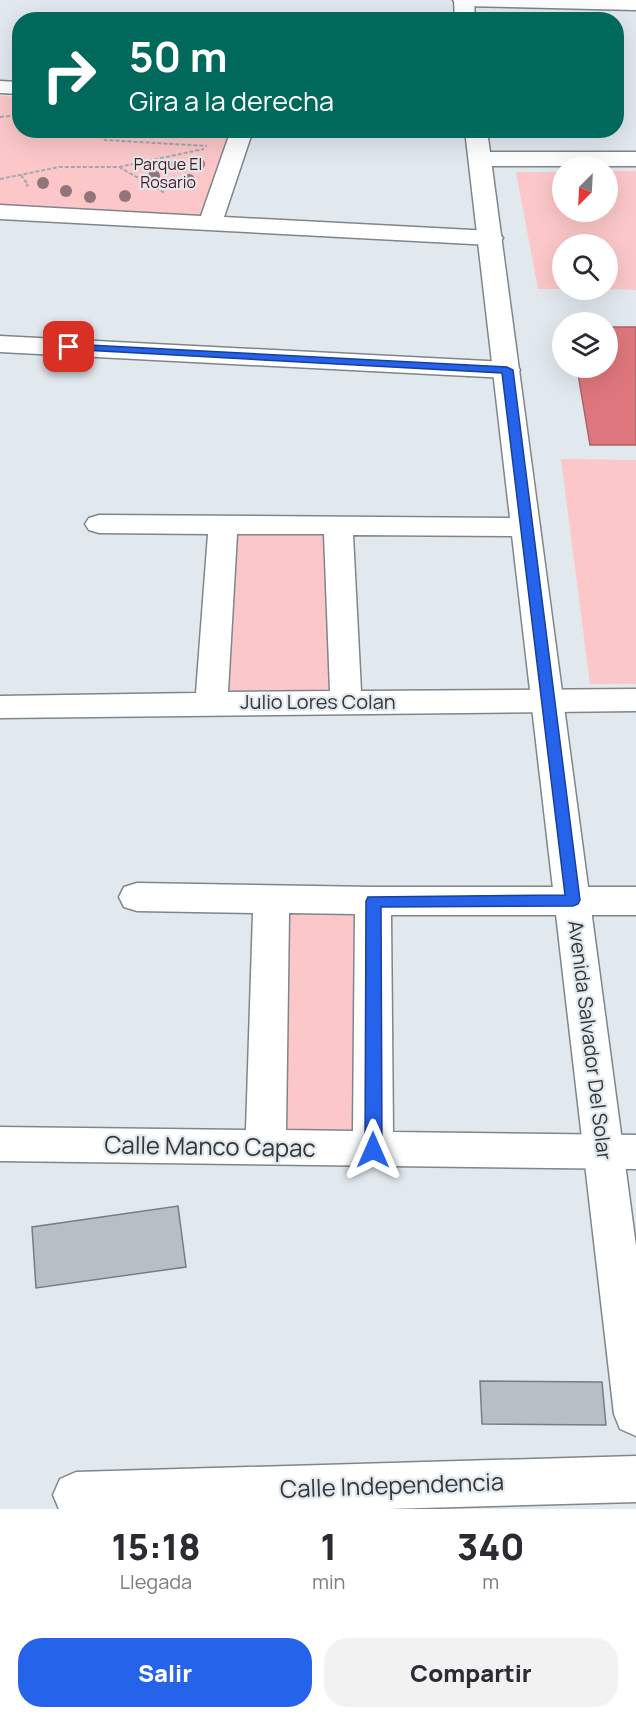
<!DOCTYPE html>
<html lang="es">
<style>
:root{--surface:#fff;--page:#f2f2f3;--text:#2b2b33;--muted:#7c7c81;--accent:#2563eb}
body{margin:0;font-family:Manrope,sans-serif;background:var(--page);color:var(--text);height:100vh;display:flex;flex-direction:column;font-size:22px;white-space:nowrap}
*{box-sizing:border-box;margin:0}
p{font-size:20px;color:var(--muted)}
.icon{flex:none;width:33px;height:33px;fill:none;stroke:currentColor;stroke-width:2;stroke-linecap:round;stroke-linejoin:round}
.map{position:relative;height:1509px;overflow:hidden}
.drawer{display:flex;flex-direction:column;background:var(--surface);flex:1}
.drawer>*{flex:none}
.hud{position:absolute;left:12px;top:12px;width:612px;height:126px;border-radius:24px;box-shadow:0 6px 24px #0002;background:#00695c;color:#fff;overflow:hidden}
.needle{width:39px;rotate:204deg}
.buttons{position:absolute;left:552px;top:156px;display:grid;gap:12px}
.buttons a{display:grid;place-items:center;width:66px;height:66px;border-radius:50%;background:var(--surface);box-shadow:0 6px 24px #0002;font-size:30px}
.pin{position:absolute;display:grid;place-items:center;width:51px;height:51px;color:#fff;margin:-26px;border-radius:12px;box-shadow:0 3px 9px #0006}
.me{position:absolute;width:66px;margin:-33px;rotate:0deg;stroke-linejoin:round;filter:drop-shadow(0 0 4px #0008)}
.turn{display:flex;align-items:center;gap:21px;height:126px;padding:0 18px;font-size:27px}
.turn .icon{width:78px;height:78px;stroke-width:2.5}
.turn b{display:block;font-size:42px;line-height:51px}
.eta{display:flex;justify-content:space-evenly;align-items:center;height:102px;text-align:center}
.eta b{font-size:36px;font-weight:800;line-height:42px}
.primary-button{display:flex;gap:12px;margin-top:auto;padding:12px 18px}
.primary-button a{flex:1;height:69px;border-radius:24px;background:var(--accent);color:#fff;font-size:24px;font-weight:800;line-height:69px;text-align:center}
.primary-button a+a{background:var(--page);color:var(--text)}
.map>svg:first-child{display:block}
</style>
<div class="map">
<svg width="636" height="1509" viewBox="0 0 636 1509">
<rect width="100%" height="100%" fill="#e1e9ef"/>
<!-- green -->
<g fill="#fcc7c8">
<polygon points="0,96 19,97 20,130 231,131 200,217 0,204"/>
<polygon points="608,171 636,171 636,290 608,289 608,244 562,244 562,289 538,289 516,172 562,172 562,212 608,212"/>
<polygon points="561,459 636,460 636,684 590,684"/>
<polygon points="233,531 328,533 333,694 223,693"/>
<polygon points="278,906 365,909 366,1141 275,1139"/>
</g>
<!-- water -->
<polygon fill="#de777d" stroke="#ab6469" stroke-width="1.5" points="608,327 636,327 636,445 590,445 577,368 608,368"/>
<!-- building -->
<g fill="#b7bec4" stroke="#777e83" stroke-width="1.5">
<polygon points="178,1206 186,1267 36,1288 32,1227"/>
<polygon points="480,1381 602,1382 606,1425 482,1424"/>
</g>
<g fill="none" stroke-linecap="round" stroke-linejoin="round">
<!-- street casing -->
<g stroke="#7e868b" stroke-width="3">
<g id="street">
<polygon points="0,81 20,82 20,94 0,93"/>
<polygon points="231,130 253,130 224,217 491,231 499,233 503,238 499,243 491,245 0,219 0,205 201,216"/>
<polygon points="481,152 636,152 636,166 481,166 473,164 470,159 473,154"/>
<polygon points="0,336 507,362 516,364 520,370 516,376 507,378 0,352"/>
<path d="M99,515l427,3 10,3 4,6 -4,6 -10,3 -173,-1 8,156 275,-2v22l-636,7v-22l196,-3 12,-159 -109,-1 -10,-3 -4,-6 4,-6zM237,534h87l6,157 -102,1z"/>
<path d="M137,883l236,4h263v28h-245l2,217 243,3v34l-636,-8v-34l246,3 7,-217 -116,-2 -13,-4 -5,-10 5,-10zM289,913l66,1 -2,217 -67,-1z"/>
<polygon points="636,1456 636,1502 388,1509 59,1509 53,1495 60,1479 76,1472"/>
</g>
</g>
<!-- secondary casing -->
<g stroke="#7e868b" stroke-width="3">
<g id="secondary">
<polygon points="454,0 474,0 475,20 455,20"/>
<polygon points="465,130 487,130 636,1246 636,1436 620,1429 614,1414"/>
</g>
</g>
<!-- highway casing -->
<g stroke="#7e868b" stroke-width="3">
<polygon id="highway" points="453,0 636,0 636,10 463,6 456,4"/>
</g>
<!-- path -->
<g stroke="#a2a8ad" stroke-width="2" stroke-dasharray="4 2" stroke-linecap="butt">
<polyline points="0,117 19,115"/>
<polyline points="101,130 99,136 105,140 207,146"/>
<polyline points="119,167 204,149"/>
<polyline points="21,175 28,185 26,186"/>
<polyline points="0,179 59,167 119,167 165,193"/>
</g>
<!-- street -->
<use href="#street" fill="#fff" fill-rule="evenodd"/>
<!-- secondary -->
<use href="#secondary" fill="#fff" fill-rule="evenodd"/>
<!-- highway -->
<use href="#highway" fill="#fff" fill-rule="evenodd"/>
</g>
<!-- trees -->
<g fill="#93747b">
<circle cx="199" cy="164" r="6"/>
<circle cx="175" cy="166" r="6"/>
<circle cx="154" cy="176" r="6"/>
<circle cx="189" cy="180" r="6"/>
<circle cx="43" cy="183" r="6"/>
<circle cx="66" cy="191" r="6"/>
<circle cx="125" cy="196" r="6"/>
<circle cx="90" cy="197" r="6"/>
</g>
<!-- route -->
<polygon fill="#2563eb" stroke="#184099" stroke-width="1.5" points="69,344 507,367 513,370 580,900 578,904 573,906 381,907 382,1150 379,1155 373,1157 367,1155 365,1150 366,901 368,897 565,895 502,373 65,349 64,347"/>
<g text-anchor="middle" stroke-width="4.5" stroke-linejoin="round" paint-order="stroke">
<!-- far-park labels -->
<g font-size="16" fill="#54141c" stroke="#e1e9ef">
<text x="168" y="170">Parque El<tspan x="168" dy="18">Rosario</tspan></text>
</g>
<!-- street labels -->
<g font-size="20" fill="#343739" stroke="#e1e9ef">
<text x="318" y="709">Julio Lores Colan</text>
<text transform="translate(590 1040) rotate(83)" y="7">Avenida Salvador Del Solar</text>
</g>
<!-- near-street labels -->
<g font-size="24" fill="#343739" stroke="#e1e9ef">
<text transform="translate(210 1147) rotate(1)" y="8">Calle Manco Capac</text>
<text transform="translate(392 1486) rotate(-2)" y="8">Calle Independencia</text>
</g>
</g>
</svg>
<div class="buttons">
<a><svg class="needle" viewBox="-14 -14 28 28"><path d="M0-13l5 13h-10z" fill="#e53935"/><path d="M0 13l5-13h-10z" fill="#7c7c81"/></svg></a>
<a><svg class="icon" aria-label="search" viewBox="0 0 24 24"><circle cx="10" cy="10" r="6"/><path d="M15 15l6 6"/></svg></a>
<a><svg class="icon" aria-label="layers" viewBox="0 0 24 24"><path d="M12 4l9 5-9 5-9-5zM3 14l9 5 9-5"/></svg></a>
</div>
<div class="pin" style="left:69px;top:347px;background:#d93025"><svg class="icon" aria-label="arrive" viewBox="0 0 24 24"><path d="M6 21V4h12l-3 4 3 4H6"/></svg></div>
<svg class="me" style="left:373px;top:1150px" viewBox="-20 -20 40 40"><path d="M0-17L14 15 0 8-14 15z" fill="#2563eb" stroke="#fff" stroke-width="4"/></svg>
<div class="hud">
<div class="turn"><svg class="icon" aria-label="right" viewBox="0 0 24 24"><path d="M7 20v-9h11M14 6l5 5-5 5"/></svg><div><b>50 m</b>Gira a la derecha</div></div>
</div>
</div>
<section class="drawer">
<div class="eta">
<div><b>15:18</b><p>Llegada</p></div>
<div><b>1</b><p>min</p></div>
<div><b>340</b><p>m</p></div>
</div>
<div class="primary-button"><a>Salir</a><a>Compartir</a></div>
</section>
